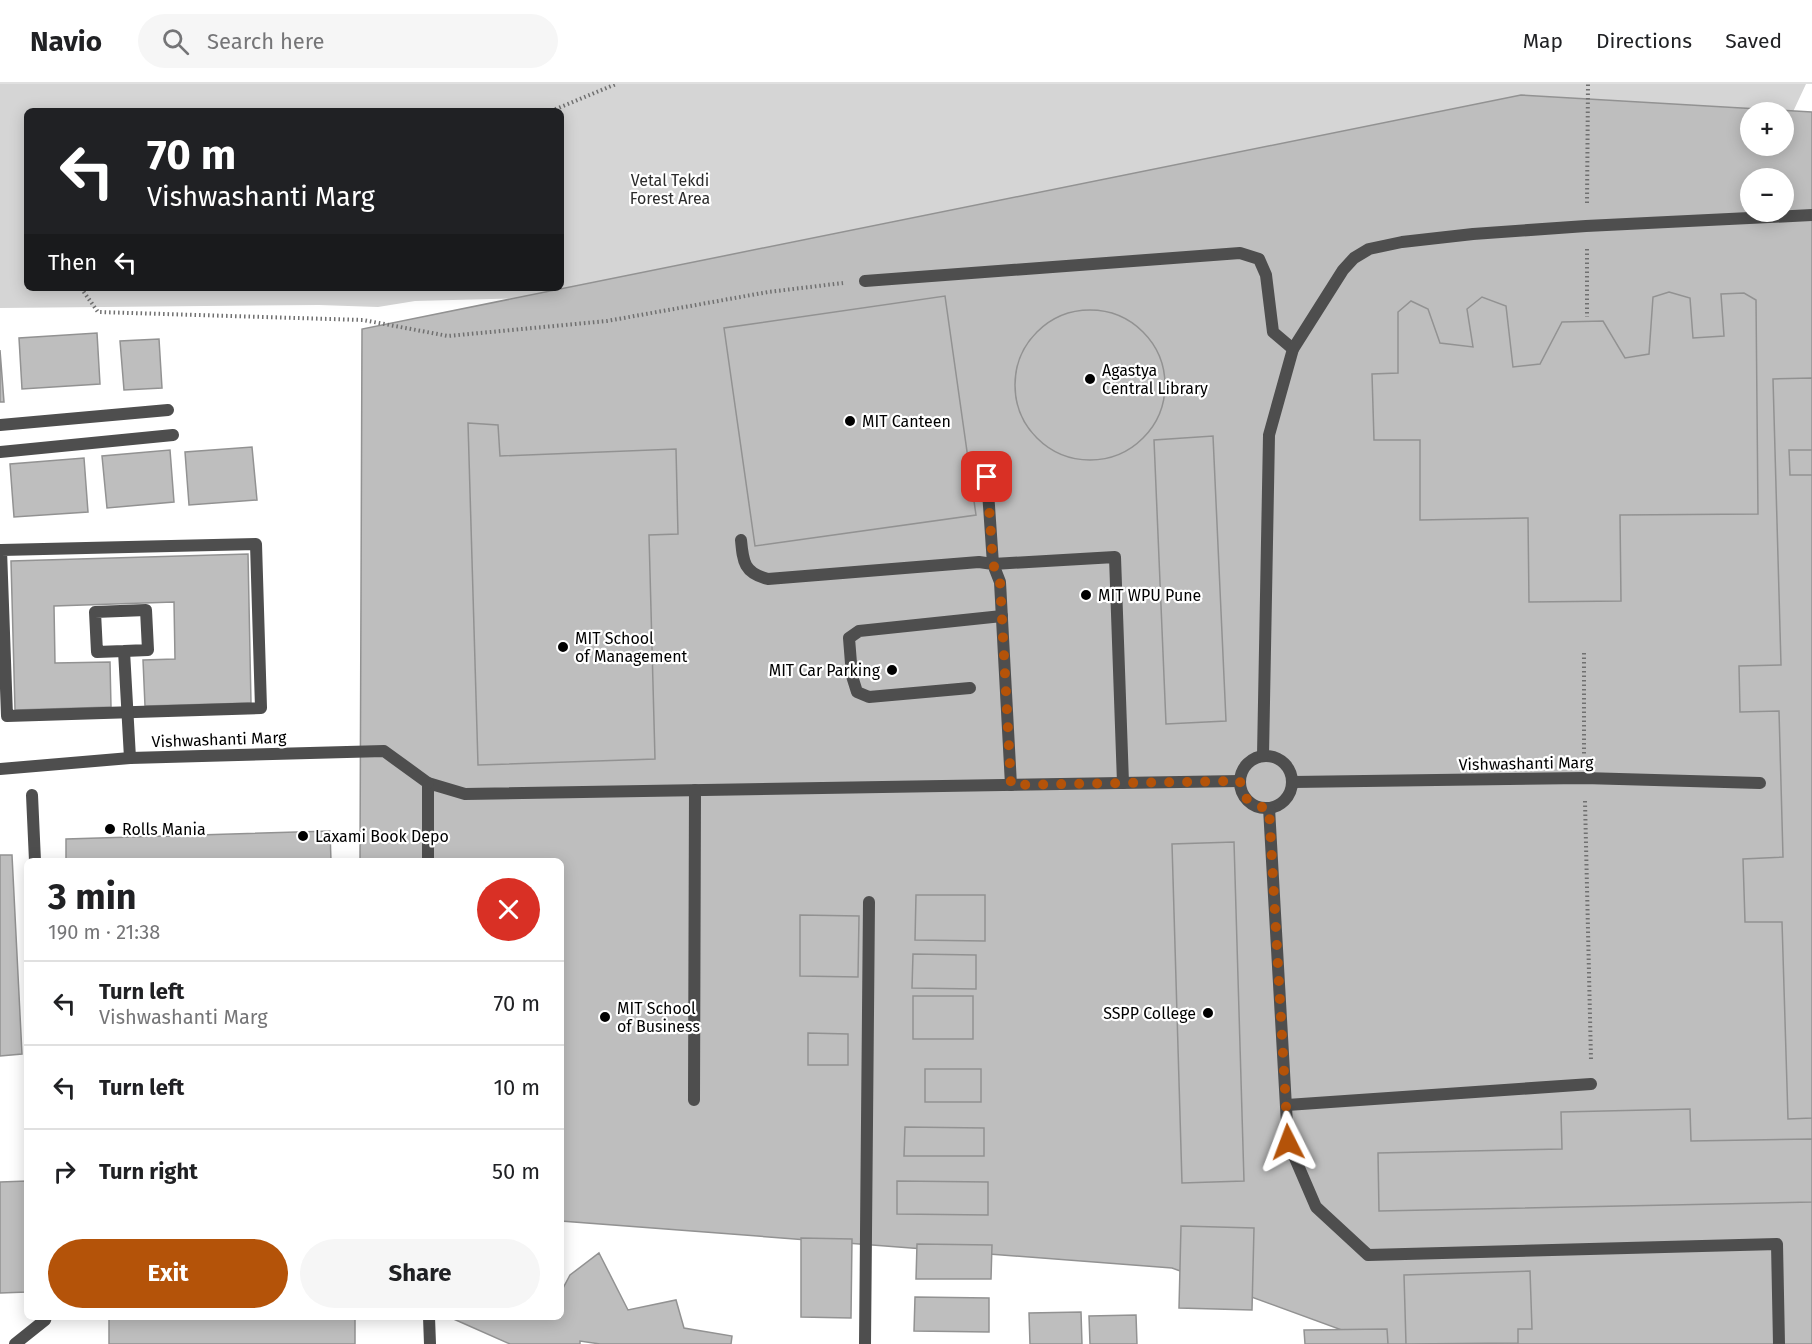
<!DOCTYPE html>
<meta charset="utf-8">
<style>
:root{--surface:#fff;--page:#f6f6f6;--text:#202124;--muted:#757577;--line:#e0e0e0;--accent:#b45309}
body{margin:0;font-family:"Fira Sans",sans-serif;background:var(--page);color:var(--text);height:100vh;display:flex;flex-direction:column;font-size:22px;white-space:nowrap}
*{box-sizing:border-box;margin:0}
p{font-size:20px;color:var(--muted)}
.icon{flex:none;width:33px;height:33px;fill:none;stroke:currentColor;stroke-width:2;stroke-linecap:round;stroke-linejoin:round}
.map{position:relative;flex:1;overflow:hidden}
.drawer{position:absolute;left:24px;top:774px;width:540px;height:462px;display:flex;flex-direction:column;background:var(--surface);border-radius:9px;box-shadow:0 3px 15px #0003}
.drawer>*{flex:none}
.top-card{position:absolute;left:24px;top:24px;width:540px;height:183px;border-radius:9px;box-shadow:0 3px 15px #0003;background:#202124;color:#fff;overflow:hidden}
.tools{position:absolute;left:1740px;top:18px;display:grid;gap:12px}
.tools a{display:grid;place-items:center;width:54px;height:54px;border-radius:50%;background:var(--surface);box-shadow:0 3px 15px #0003;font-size:30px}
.pin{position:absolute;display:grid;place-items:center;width:51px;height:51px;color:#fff;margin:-26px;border-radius:12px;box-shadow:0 3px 9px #0006}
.me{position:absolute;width:66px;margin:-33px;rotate:357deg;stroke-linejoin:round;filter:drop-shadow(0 0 4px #0008)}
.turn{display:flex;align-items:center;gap:21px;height:126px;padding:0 24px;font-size:27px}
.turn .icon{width:78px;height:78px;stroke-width:2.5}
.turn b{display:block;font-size:42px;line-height:51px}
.then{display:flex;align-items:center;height:57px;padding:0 24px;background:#0003;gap:12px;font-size:22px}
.round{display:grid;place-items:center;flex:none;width:63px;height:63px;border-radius:32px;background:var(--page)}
.summary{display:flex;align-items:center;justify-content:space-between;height:102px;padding:0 24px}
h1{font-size:36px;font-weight:700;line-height:45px}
.button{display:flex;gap:12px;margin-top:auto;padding:12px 24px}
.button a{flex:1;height:69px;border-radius:36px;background:var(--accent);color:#fff;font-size:24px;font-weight:700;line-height:69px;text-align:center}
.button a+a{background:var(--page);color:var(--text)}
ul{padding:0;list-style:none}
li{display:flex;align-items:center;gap:18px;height:84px;padding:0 24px;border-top:2px solid var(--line)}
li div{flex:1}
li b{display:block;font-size:22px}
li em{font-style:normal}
header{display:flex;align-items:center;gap:36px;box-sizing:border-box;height:84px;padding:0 30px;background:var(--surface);border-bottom:2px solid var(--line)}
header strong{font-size:28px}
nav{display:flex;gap:33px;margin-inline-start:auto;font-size:21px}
.search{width:420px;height:54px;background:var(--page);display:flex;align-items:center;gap:15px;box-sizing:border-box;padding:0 21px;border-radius:33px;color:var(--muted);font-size:22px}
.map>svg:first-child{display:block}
</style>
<header>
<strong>Navio</strong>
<div class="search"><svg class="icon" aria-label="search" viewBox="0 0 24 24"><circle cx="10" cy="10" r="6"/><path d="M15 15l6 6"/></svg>Search here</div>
<nav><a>Map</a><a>Directions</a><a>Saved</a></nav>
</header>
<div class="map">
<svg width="1812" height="1260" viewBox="0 0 1812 1260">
<rect width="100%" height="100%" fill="#fff"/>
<!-- green -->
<path fill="#d5d5d5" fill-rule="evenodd" d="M0,0h1806l-22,47v-19h-34v34h27l-16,32h-11v18l-174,23 -808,73 -353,9 -37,6 -59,-2 -319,3zM27,27h534v177h-534z"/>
<!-- building -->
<g fill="#bebebe" stroke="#929292" stroke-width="1.5" fill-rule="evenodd">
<path d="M1521,11l291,17v1232h-432l-208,-76 -611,-47v-360h-201l2,-532zM1750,28h34v34h-34zM1750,94h34v34h-34z"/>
<polygon points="1669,208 1690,214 1693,254 1724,252 1721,210 1744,209 1756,216 1758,430 1620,431 1621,517 1529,518 1528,434 1420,436 1420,356 1374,356 1372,290 1398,289 1398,228 1411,217 1428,225 1440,259 1473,263 1467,225 1482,213 1506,222 1513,283 1540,280 1562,238 1603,237 1625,274 1649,270 1653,213"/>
<polygon points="945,212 976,431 755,462 724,244"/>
<circle cx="1090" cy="301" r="75"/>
<polygon points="97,249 100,300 22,305 19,254"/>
<polygon points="159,255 162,304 124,306 120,257"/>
<polygon points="0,266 4,318 0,318"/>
<polygon points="1812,294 1812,366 1789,366 1790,391 1812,391 1812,1034 1788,1035 1782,838 1745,838 1743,775 1783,773 1779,627 1740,628 1739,582 1781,581 1773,295"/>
<polygon points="468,339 498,341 500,372 676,365 678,450 649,451 655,675 478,681"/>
<polygon points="1213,352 1226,637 1166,640 1154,356"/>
<polygon points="252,363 257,416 189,421 185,368"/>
<polygon points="170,366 174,418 107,424 102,372"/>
<polygon points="84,374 88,428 14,433 10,380"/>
<polygon points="248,470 251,619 145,622 143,576 175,575 174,518 54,522 55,579 110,578 111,623 15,626 11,477"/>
<polygon points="330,747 331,777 66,777 66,755"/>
<polygon points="1234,758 1244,1097 1182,1099 1172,760"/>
<polygon points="0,771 12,771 22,970 0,972"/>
<polygon points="916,811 985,811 985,857 915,856"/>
<polygon points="800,831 859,832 858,893 800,892"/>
<polygon points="913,870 976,871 976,905 912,904"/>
<rect x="913" y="912" width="60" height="43"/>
<polygon points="808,949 848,950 848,981 808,981"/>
<rect x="925" y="985" width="56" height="33"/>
<polygon points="1690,1025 1691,1057 1812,1055 1812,1118 1379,1127 1378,1069 1562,1065 1561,1028"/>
<polygon points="905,1043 984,1044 984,1072 904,1072"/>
<polygon points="27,1097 27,1208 0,1209 0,1098"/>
<polygon points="897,1097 988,1098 988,1131 897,1130"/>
<polygon points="1181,1142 1254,1144 1252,1226 1179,1224"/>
<polygon points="801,1154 852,1155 851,1234 801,1233"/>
<polygon points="917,1160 992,1161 991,1195 916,1195"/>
<polygon points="599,1169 628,1226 676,1216 684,1244 732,1252 731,1260 600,1260 580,1257 580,1260 510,1260 449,1233 561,1233 561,1208 570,1191"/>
<polygon points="1530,1187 1532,1245 1518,1245 1518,1259 1406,1260 1404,1191"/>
<polygon points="915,1213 989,1214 989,1248 914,1247"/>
<polygon points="1081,1228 1082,1260 1030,1260 1029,1229"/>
<polygon points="1136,1231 1137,1260 1090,1260 1089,1232"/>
<rect x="109" y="1233" width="246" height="27"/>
<polygon points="1387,1245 1388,1260 1305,1260 1304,1246"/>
</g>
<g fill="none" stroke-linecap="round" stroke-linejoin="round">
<!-- path -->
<g stroke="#707070" stroke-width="4" stroke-dasharray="1.5 3" stroke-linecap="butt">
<polyline points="551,27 616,0"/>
<polyline points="1587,119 1588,0"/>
<polyline points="1587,165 1587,233"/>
<polyline points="81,204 98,228 363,236 448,252 607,237 768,208 843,199"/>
<polyline points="1584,569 1584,671"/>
<polyline points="1585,717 1591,976"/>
</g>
<!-- lane -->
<g stroke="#4e4e4e" stroke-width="12">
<polyline points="865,197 1240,169 1259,175 1266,191 1273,248 1293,265"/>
<polyline points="987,393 993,480 1115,473 1123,699"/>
<path d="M741,456c2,22 3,33 27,39l211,-17 14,2 7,18 11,203"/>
<polygon points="256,460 261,624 7,632 1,466"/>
<polyline points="124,567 148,566 146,526 95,528 97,568 124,567 130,674"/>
<polyline points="970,604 869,613 857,608 852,592 849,554 859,547 1002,532"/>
<circle cx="1266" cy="698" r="26"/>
<polyline points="1263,672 1269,351 1293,265 1343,186 1354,174 1369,165 1402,158 1473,150 1586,142 1812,131"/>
<polyline points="1293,698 1584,694 1760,699"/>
<polyline points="32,711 35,777"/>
<polyline points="1269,724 1288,1058 1316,1123 1368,1171 1777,1160 1779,1260"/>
<polyline points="428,777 428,699 465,710 1240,697"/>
<polyline points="694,1016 695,706"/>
<polyline points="1287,1021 1591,1000"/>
<polyline points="429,1233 430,1260"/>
<polyline points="15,1260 45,1236 46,1233"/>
</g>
<!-- street -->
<g stroke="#4e4e4e" stroke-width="12">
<polyline points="0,341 168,326"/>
<polyline points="0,368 173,351"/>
<polyline points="0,685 130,674 384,667 428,699"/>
<polyline points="865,1260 869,818"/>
</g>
</g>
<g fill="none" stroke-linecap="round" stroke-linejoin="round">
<!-- route -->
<path stroke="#b45309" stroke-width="10" stroke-dasharray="0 18" d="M987,393l6,87 7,18 11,203 229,-4c2,18 12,26 29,27l19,334"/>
</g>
<!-- markers -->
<g fill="#000" stroke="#fff" stroke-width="2">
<circle cx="1090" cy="295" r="6"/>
<circle cx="850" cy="337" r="6"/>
<circle cx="1086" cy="511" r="6"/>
<circle cx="563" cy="563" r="6"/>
<circle cx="892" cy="586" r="6"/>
<circle cx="110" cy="745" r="6"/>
<circle cx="303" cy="752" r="6"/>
<circle cx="1208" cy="929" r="6"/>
<circle cx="605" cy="933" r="6"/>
</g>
<g text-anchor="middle" stroke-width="4.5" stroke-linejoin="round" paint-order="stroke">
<!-- park labels -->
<g font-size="16" fill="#2c2c2c" stroke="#fff">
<text x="670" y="102">Vetal Tekdi<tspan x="670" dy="18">Forest Area</tspan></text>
</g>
<!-- poi labels -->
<g font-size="16" fill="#000" stroke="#fff" text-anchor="start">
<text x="1102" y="292">Agastya<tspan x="1102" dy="18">Central Library</tspan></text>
<text x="862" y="343">MIT Canteen</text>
<text x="1098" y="517">MIT WPU Pune</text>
<text x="575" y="560">MIT School<tspan x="575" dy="18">of Management</tspan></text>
<text x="880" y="592" text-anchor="end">MIT Car Parking</text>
<text x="122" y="751">Rolls Mania</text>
<text x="315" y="758">Laxami Book Depo</text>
<text x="617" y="930">MIT School<tspan x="617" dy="18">of Business</tspan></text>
<text x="1196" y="935" text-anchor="end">SSPP College</text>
</g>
<!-- street labels -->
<g font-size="16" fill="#000" stroke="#fff">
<text transform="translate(219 655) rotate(-2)" y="6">Vishwashanti Marg</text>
<text transform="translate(1526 679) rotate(-1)" y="6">Vishwashanti Marg</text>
</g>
</g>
</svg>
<div class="tools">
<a>+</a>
<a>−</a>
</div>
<div class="pin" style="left:987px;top:393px;background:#d93025"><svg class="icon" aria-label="arrive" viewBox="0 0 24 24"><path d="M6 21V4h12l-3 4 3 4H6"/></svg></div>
<svg class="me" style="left:1288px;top:1058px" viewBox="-20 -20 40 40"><path d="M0-17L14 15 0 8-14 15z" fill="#b45309" stroke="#fff" stroke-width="4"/></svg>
<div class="top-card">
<div class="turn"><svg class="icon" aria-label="left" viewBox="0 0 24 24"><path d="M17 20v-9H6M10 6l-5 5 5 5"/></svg><div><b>70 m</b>Vishwashanti Marg</div></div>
<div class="then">Then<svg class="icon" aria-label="left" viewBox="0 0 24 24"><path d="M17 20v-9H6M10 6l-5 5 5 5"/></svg></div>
</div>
<section class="drawer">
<div class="summary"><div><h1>3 min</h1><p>190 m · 21:38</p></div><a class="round" style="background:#d93025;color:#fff"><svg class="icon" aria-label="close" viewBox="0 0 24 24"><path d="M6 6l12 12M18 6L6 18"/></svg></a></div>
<ul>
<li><svg class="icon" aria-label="left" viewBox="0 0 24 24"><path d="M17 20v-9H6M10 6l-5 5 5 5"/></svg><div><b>Turn left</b><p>Vishwashanti Marg</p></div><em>70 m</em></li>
<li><svg class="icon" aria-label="left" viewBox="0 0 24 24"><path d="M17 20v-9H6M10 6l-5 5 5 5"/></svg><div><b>Turn left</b></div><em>10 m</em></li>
<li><svg class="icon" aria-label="right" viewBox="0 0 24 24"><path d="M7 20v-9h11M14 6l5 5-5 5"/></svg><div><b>Turn right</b></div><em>50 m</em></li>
</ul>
<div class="button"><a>Exit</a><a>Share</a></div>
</section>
</div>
